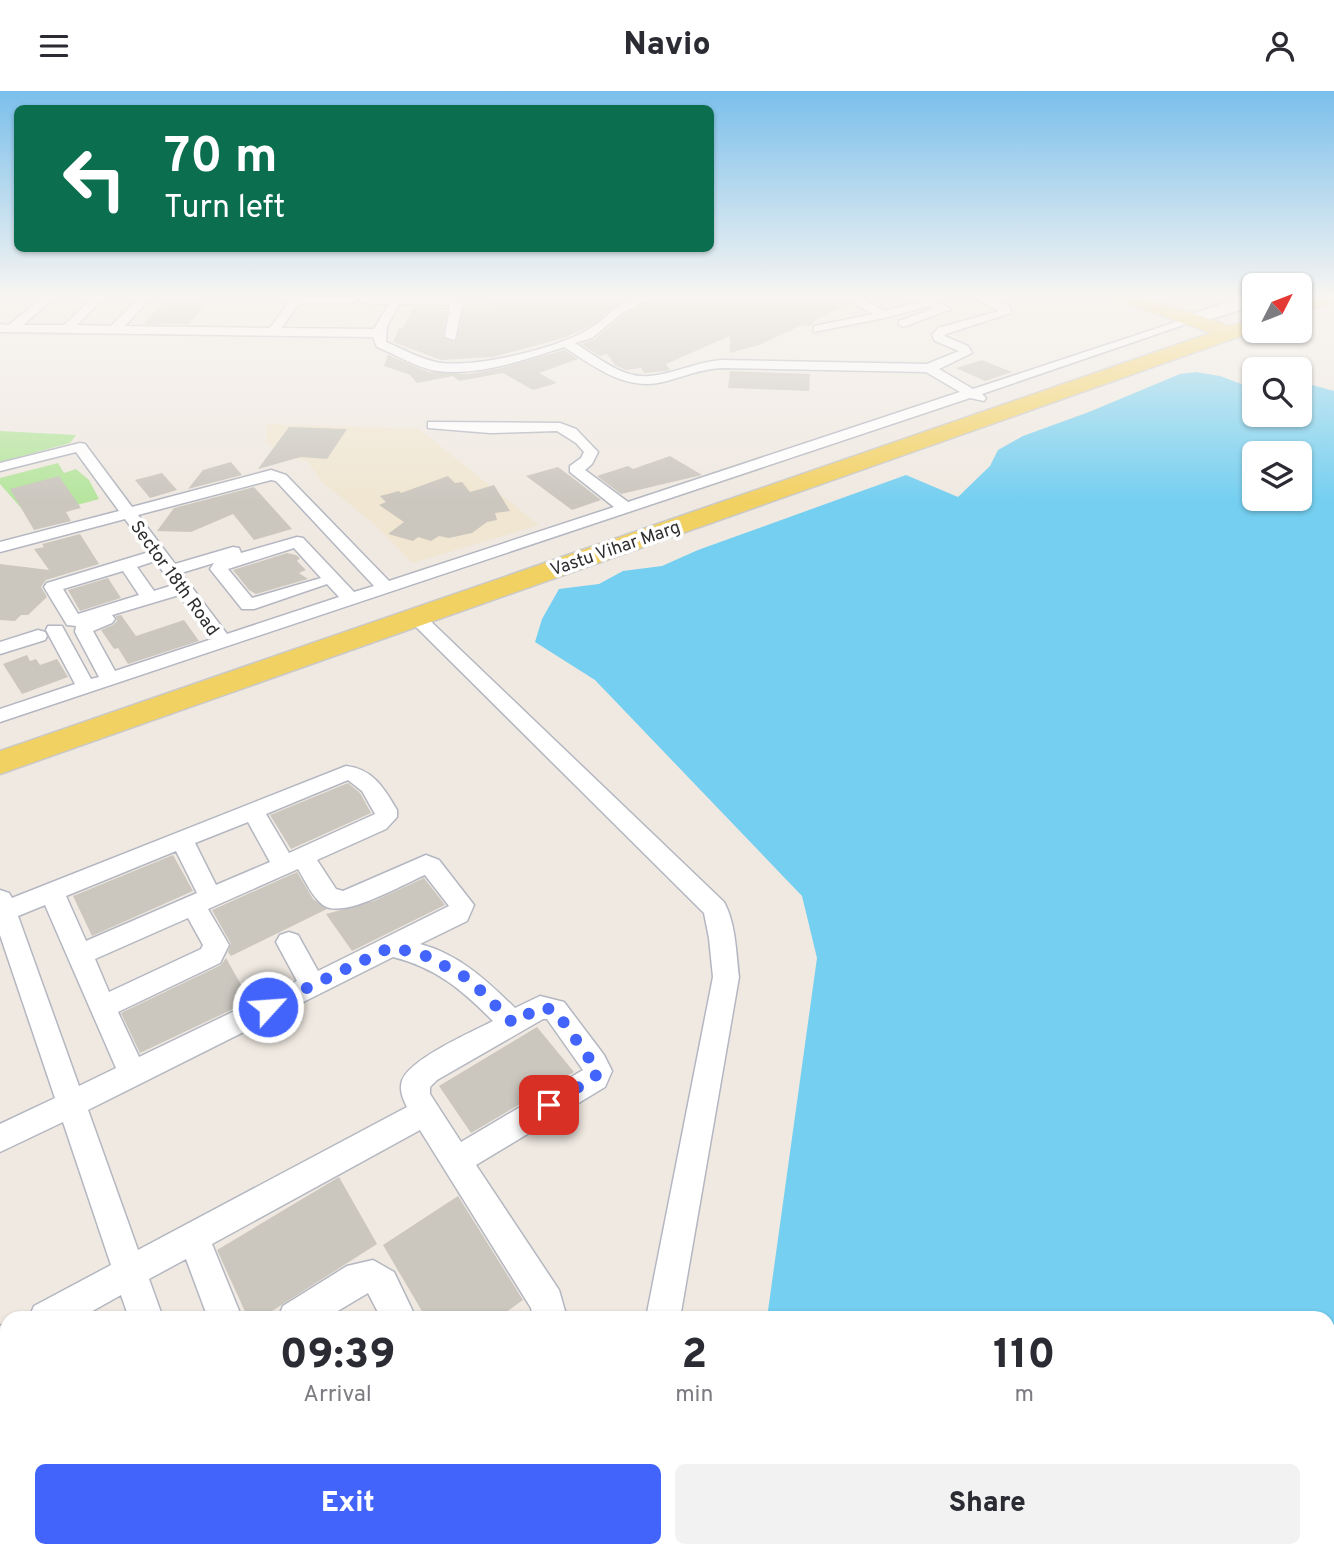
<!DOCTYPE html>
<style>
:root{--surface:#fff;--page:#f2f2f3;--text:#2b2b33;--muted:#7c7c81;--accent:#4264fb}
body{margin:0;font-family:Overpass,sans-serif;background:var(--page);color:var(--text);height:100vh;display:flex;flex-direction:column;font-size:26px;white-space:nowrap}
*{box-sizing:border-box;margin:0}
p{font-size:23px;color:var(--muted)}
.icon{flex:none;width:38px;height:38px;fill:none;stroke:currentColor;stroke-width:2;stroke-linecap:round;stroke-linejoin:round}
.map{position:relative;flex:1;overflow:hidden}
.drawer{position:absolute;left:0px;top:1220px;width:1335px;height:247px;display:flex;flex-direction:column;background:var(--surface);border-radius:21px 21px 0 0;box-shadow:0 2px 5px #0004}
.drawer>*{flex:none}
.banner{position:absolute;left:14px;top:14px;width:700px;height:147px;border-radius:10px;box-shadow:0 2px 5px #0004;background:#0b6e4f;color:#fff;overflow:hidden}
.needle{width:46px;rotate:48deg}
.fabs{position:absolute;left:1242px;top:182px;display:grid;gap:14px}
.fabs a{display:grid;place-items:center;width:70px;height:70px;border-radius:10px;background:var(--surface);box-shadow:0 2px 5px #0004;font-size:35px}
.pin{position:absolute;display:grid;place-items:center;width:60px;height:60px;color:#fff;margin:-30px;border-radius:14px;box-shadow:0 4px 10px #0006}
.me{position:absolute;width:77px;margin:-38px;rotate:64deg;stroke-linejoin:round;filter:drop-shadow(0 0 5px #0008)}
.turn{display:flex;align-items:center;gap:24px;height:147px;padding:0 35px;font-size:32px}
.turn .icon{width:91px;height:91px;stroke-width:2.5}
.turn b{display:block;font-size:49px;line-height:60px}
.eta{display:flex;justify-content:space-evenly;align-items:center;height:119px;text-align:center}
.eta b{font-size:42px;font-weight:800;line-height:49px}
.button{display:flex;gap:14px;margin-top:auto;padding:14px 35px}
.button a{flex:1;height:80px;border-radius:10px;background:var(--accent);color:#fff;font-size:28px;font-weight:800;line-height:80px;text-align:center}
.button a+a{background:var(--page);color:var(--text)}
header{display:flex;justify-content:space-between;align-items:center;height:91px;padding:0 35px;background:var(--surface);font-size:32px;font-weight:800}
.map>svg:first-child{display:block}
</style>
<header><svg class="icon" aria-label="menu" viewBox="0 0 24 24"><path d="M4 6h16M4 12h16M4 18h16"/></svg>Navio<svg class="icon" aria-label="person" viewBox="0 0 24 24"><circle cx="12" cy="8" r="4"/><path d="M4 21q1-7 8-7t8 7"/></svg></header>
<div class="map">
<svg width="1334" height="1466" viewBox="0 0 1334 1466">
<rect width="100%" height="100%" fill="#efe9e1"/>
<!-- education -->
<polygon fill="#f0e6d1" points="266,333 419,338 539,434 412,472 375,434 321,390 308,371 286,364 266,352"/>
<!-- green -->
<g fill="#b6e59e">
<polygon points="0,340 76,344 70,352 0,371"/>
<polygon points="58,372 64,382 76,378 89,389 99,408 30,427 0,393 0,387"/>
</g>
<!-- water -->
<path fill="#75cff0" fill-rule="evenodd" d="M1196,281l24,4 35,13v26h45v-27l12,-3 22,6v1166h-600l1,-6h593v-233h-561l50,-360 -15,-62 -207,-216 -60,-38 7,-23 17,-30 40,-5 24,-13 39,-5 36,-16 208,-75 52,22 32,-31 8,-16 25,-14 66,-24 91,-38zM1255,362h45v46h-45z"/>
<!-- building -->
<g fill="#cbc7bf">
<polygon points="172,205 201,205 195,213 207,213 189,233 143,233"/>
<polygon points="478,205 636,205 622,211 591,234 567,246 493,266 441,269 393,251 399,237 403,237 413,216 447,217 443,247 456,251 464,214 494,214"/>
<polygon points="659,205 851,205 853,211 818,227 811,235 802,234 759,254 730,262 730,245 666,273 670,279 665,280 644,282 641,277 626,279 615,274 607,263 600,265 581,253 594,249 624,223"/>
<polygon points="564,259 578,268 539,282 557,292 533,299 503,282 459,290 453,285 417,292 410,284 384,275 388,264 429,281 469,283 502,277"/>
<polygon points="982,269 1012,281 985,290 956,277"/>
<polygon points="730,280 810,283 809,300 728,297"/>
<polygon points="289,336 347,338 327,368 301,366 258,378"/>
<polygon points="670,365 702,384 621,403 597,385 628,375 633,378"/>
<polygon points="231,371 242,384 188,398 203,379"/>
<polygon points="558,376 578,391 601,409 572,419 526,385"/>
<polygon points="162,382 177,399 150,407 135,389"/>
<polygon points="59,385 81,417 66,421 71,430 34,439 10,398"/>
<polygon points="448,385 455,392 462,391 470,401 494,394 510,420 495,422 497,429 487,431 472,442 449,447 439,445 431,450 418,446 413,450 388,443 404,431 379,414 386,411 380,405 399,400 401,402"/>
<polygon points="254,396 292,438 254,449 233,423 191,441 157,440 174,417"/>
<polygon points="80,443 99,473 46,489 41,496 47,506 28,524 21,524 15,530 0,529 0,473 49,479 34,458 44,456 42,453"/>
<polygon points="287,462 296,464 300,467 297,470 306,479 299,482 308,488 256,503 249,499 233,479"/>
<polygon points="108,487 121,507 80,520 68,499"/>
<polygon points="121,524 136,545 184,529 199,550 128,573 118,557 114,558 101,539 113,534 117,530 116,525"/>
<polygon points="27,564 30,570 36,568 40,574 57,568 68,586 22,603 3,573"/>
<polygon points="348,692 360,702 371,722 291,758 270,724"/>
<polygon points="173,764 193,800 92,845 73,805"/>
<polygon points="297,781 313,808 327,818 231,865 228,861 231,853 212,819"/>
<polygon points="424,787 445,814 352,860 326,823 374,810"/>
<polygon points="226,867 250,910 140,962 121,922 221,874"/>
<polygon points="537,936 574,981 471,1042 439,995"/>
<polygon points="339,1086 377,1153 261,1227 248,1227 217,1159"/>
<polygon points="458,1105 523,1209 498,1227 426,1227 383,1154"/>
</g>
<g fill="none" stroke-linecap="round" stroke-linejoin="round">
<!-- street casing -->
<g stroke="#b4b7c1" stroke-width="3">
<g id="street">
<path d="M44,205h12l-33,29h41l30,-29h12l-29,29 34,1 30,-30h12l-28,30 145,2 19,-26 7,-4 56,-1 6,3 5,-3 94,3 5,4 -7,36 -10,-3 5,-32 -50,-1 -13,22 -1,16c17,7 38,19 55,21 38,4 107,-13 141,-30 30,-15 35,-37 75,-37l-34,16 -31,26 -17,5c23,14 47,36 75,33 24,-2 46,-14 71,-16l206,4 32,-13 -24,-10 -3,-6 6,-7 61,-17 -27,-15h15l22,10 2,7 -65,21 -2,2 24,10 4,7 -33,16 34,20 215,-71 10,2 -216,74 4,4 -2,3 -14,-3 -970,324v-13l75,-25 -29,-54 2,-4h14l29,53 8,-2 -24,-45 1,-6 -9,-1 -23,-38 3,-4 102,-31 -24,-33 -125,33v-10l119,-31 -43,-59 -76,19v-8l80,-20 5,1 47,63 139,-37 15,5 103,106 225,-74 -44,-35v-6l11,-8 3,-6 -8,-9 -19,-12 -67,2 -62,-5v-6l132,1 16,6 22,23 -6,12 -7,6 43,32 332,-110 -34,-20 -205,-4c-21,1 -38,9 -58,14 -38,9 -68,-15 -99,-35 -39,13 -85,29 -127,24 -20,-3 -42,-17 -60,-24l-4,-10 -373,-5v-8l9,1zM358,209l5,3 26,1 -15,25 -92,-1 15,-22 5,-3h50zM271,389l5,1 98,105 -20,6 -51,-54 -6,-1 -56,16 -2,-5 -6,-1 -58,17 -37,-49zM294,457l27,30 -69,20 -24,-29zM155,470l18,24 -19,6 -17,-24zM214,472l-4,6 32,40h12l73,-25 12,13 -112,37 -46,-61zM123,480l16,24 -61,19 -15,-25zM179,504l33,44 -97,32 -22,-40 19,-8 3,-4 -3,-4z"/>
<polygon points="853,205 864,205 866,210 885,220 931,208 951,218 903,236 899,234 899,230 935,217 930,215 884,227 814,241 814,235 873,223 857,214"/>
<path d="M416,521l6,1 302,289c12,22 12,51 15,75l-59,341h-34l67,-341 -4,-39 -5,-25 -294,-292 -3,-4z"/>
<polygon points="38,539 45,541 47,545 45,549 0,563 0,551"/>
<path d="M346,675c27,3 38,22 51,44v7l-11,12 -69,31 19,29 7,2 83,-36 13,5 35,45 -7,16 -47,23c39,10 67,37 95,64l25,-12 24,6 40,53 8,16 -7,16 -129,78 83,125 8,28h-34l-2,-10 -111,-178 -208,114 30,74h-34l-22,-59 -37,20 14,39h-34l-8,-23 -41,23h-51l5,-12 77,-41 -48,-143 -63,30v-28l55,-26 -55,-163v-45l9,3 3,5zM348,689l14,11 13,23 -86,39 -23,-39zM248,731l22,40 -54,23 -21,-42zM176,760l21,42 -111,48 -20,-45zM298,778c7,11 14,28 25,36 20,15 80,-21 102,-30l24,31 -131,65 -20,-36 -9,-3 -9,3 -4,7 21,39 -158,76 -21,-45 102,-49 9,-18 -21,-36zM45,814l71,163 -37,18 -61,-170zM188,827l15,27 -2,4 -92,43 -14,-33zM393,866c44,11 69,33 100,64 -21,11 -84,38 -91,60 -3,9 1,18 5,26l-269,143 -50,-140zM543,928h4l36,51 -122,72 -31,-48v-7l7,-7z"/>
<polygon points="373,1169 394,1181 416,1227 381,1227 368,1202 326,1227 278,1227 283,1215 347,1175"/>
<polygon points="7,1232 7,1267 0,1270 0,1235"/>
<polygon points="7,1365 7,1405 0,1408 0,1368"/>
<polygon points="81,1460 155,1460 157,1466 79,1466"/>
<polygon points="209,1460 247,1460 249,1466 211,1466"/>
<polygon points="295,1460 377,1460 375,1466 297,1466"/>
<polygon points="601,1460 639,1460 638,1466 600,1466"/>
</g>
</g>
<!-- secondary casing -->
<g stroke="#b4b7c1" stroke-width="4">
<polygon id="secondary" points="1247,205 1255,205 1255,214 1192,234 1183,229 1186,225"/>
</g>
<!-- primary casing -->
<g stroke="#c9c9c9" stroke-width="3">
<g id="primary">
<polygon points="1113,205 1140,205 1230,235 1255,227 1255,240 0,683 0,660 1211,242 1116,209"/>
<polygon points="1318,205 1334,205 1334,212 1300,222 1300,211"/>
</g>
</g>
<!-- street -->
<use href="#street" fill="#fff" fill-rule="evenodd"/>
<!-- secondary -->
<use href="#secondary" fill="#fff" fill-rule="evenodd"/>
<!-- primary -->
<use href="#primary" fill="#f2d163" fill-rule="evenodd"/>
</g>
<!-- sky -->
<linearGradient id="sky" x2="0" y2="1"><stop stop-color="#7abfeb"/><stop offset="0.5" stop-color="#f8f5f2"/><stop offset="1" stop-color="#f8f5f2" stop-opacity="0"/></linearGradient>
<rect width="1334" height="410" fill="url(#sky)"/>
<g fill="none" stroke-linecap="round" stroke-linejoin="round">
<!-- route -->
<polyline stroke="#4264fb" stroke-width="12" stroke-dasharray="0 21.6" points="268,916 391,856 424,864 469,888 513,932 540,916 555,919 598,980 595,986 549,1014"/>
</g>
<g text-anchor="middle" stroke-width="7" stroke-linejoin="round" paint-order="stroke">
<!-- far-street labels -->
<g font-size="18" fill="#2e2e2e" stroke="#fff">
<text transform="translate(615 457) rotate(-19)" y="6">Vastu Vihar Marg</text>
<text transform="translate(175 487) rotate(54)" y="6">Sector 18th Road</text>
</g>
</g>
</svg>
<div class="fabs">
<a><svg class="needle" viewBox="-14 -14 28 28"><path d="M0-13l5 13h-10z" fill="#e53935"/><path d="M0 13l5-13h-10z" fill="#7c7c81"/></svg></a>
<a><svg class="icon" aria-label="search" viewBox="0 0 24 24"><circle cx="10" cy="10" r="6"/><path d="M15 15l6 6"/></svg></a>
<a><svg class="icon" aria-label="layers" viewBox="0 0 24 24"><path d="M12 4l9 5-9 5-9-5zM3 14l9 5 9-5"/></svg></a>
</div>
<div class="pin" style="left:549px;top:1014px;background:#d93025"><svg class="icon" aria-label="arrive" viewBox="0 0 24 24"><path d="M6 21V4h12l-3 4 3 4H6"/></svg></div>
<svg class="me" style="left:268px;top:916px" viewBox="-20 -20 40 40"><circle r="17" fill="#4264fb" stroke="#fff" stroke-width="3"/><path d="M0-11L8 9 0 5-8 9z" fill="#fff"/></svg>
<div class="banner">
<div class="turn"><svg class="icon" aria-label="left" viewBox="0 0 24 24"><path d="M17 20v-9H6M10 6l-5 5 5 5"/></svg><div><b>70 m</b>Turn left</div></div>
</div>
<section class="drawer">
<div class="eta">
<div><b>09:39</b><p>Arrival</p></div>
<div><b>2</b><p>min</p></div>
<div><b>110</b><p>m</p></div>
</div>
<div class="button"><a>Exit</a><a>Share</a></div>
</section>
</div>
